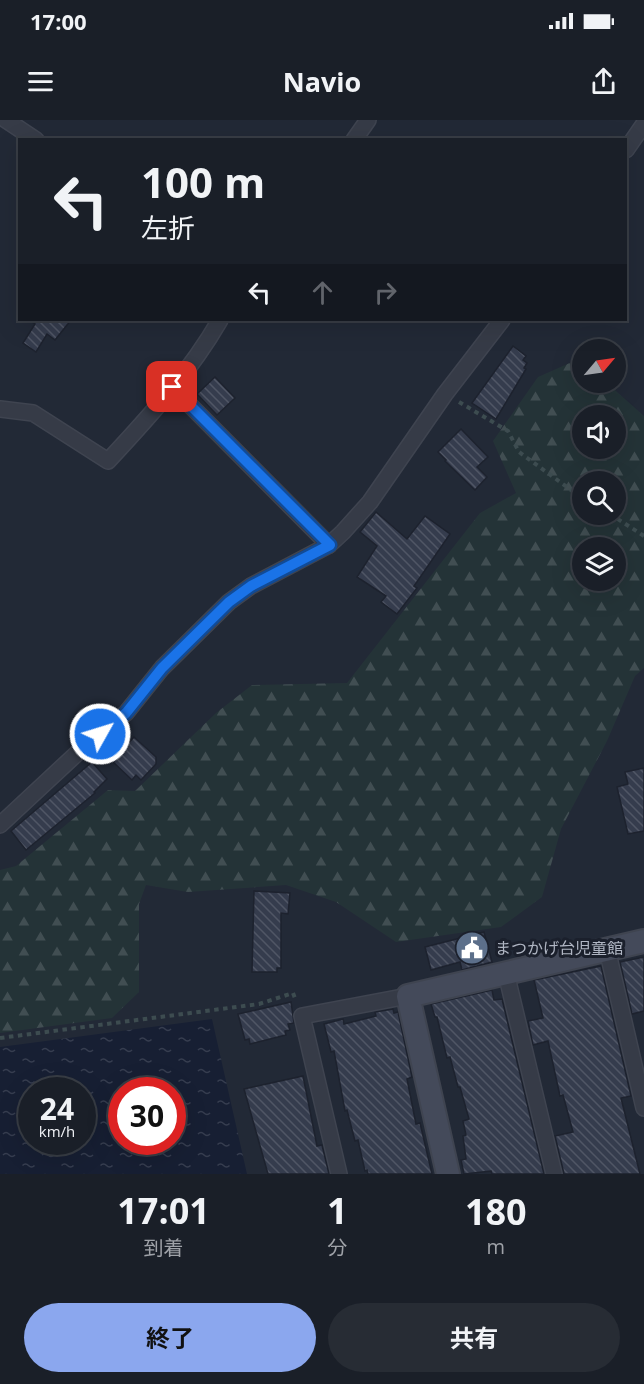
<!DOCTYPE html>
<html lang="ja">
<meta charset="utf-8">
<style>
:root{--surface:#1a1f28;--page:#272c34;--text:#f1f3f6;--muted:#9fa2a8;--line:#383d45;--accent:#8ba7ee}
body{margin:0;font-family:"Open Sans","Noto Sans JP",sans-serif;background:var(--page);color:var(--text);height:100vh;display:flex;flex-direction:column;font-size:22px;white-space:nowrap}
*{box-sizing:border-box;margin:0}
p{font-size:20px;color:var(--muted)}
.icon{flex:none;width:33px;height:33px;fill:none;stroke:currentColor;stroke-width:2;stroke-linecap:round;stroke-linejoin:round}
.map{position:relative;height:1054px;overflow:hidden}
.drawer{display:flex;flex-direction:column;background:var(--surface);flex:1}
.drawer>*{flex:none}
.guide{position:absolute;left:18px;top:18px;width:609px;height:183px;border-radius:0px;box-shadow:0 6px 24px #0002,0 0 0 2px var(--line);background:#1a1f28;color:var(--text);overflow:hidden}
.needle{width:39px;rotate:61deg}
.controls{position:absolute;left:572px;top:219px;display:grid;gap:12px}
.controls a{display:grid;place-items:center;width:54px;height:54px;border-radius:50%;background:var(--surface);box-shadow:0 6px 24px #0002,0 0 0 2px var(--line);font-size:30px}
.speed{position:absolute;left:18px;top:957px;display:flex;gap:12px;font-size:30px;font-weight:700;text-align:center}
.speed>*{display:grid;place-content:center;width:78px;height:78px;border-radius:50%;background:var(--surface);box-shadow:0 6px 24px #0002,0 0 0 2px var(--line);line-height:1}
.speed small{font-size:15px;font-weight:400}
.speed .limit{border:9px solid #d22;background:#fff;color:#111}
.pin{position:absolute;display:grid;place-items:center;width:51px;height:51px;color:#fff;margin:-26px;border-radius:12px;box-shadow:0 3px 9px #0006}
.me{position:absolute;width:66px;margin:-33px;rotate:51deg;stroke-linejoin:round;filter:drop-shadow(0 0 4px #0008)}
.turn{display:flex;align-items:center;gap:21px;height:126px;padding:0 24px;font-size:27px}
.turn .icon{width:78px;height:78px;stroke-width:2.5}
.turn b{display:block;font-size:42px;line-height:51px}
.lanes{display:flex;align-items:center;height:57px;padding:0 24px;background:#0003;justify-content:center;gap:30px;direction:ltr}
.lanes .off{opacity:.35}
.eta{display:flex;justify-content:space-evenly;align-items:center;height:102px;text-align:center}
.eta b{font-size:36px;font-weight:700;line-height:42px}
.button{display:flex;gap:12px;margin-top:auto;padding:12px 24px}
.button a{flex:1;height:69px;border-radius:36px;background:var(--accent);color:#111;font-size:24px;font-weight:700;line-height:69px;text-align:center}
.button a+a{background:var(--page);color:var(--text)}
.status{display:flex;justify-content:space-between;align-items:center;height:42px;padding:0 30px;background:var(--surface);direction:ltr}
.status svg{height:16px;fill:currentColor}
header{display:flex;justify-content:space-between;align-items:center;height:78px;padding:0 24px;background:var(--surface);font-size:27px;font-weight:700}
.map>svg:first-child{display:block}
</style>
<div class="status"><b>17:00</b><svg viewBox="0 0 49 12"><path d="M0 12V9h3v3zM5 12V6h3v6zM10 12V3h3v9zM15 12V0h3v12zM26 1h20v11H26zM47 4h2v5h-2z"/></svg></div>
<header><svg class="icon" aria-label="menu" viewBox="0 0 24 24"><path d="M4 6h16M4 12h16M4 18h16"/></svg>Navio<svg class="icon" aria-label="share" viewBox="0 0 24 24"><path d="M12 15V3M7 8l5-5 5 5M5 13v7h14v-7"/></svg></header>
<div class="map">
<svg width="644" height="1054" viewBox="0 0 644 1054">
<defs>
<pattern id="forest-firs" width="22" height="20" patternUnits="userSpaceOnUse" patternTransform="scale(1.5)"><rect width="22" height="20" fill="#243337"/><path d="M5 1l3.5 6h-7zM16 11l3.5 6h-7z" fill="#414e52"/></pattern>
<pattern id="water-ripples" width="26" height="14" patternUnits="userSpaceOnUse" patternTransform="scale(1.5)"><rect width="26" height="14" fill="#171f33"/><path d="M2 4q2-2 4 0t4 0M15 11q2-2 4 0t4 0" fill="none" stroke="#363d4f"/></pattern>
<pattern id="building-back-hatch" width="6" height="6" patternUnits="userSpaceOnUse" patternTransform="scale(1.5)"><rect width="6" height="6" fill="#353c4d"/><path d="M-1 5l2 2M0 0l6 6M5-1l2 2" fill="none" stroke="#505665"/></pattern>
</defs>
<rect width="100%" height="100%" fill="#222936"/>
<!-- forest -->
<path fill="url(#forest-firs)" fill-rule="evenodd" d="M581,238l1,24 25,1 37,33v252l-9,8 -28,65 -46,88 -19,68 -41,30 -105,15 -60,-40 -50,-17 -98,7 -42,-7 -7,19v88l-27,26 -112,15v-163l16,-4 92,-76 27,1 81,-78 36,-28 95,-2 133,-170 36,-20 -23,-52 45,-64zM582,296h33v32h-33zM582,362h33v32h-33zM582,428h33v32h-33z"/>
<!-- water -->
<path fill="url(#water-ripples)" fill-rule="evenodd" d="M212,899l35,155h-247v-127zM32,970h50v52h-50zM122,970h50v52h-50z"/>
<!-- building -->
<g fill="url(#building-back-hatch)" stroke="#1d222e" stroke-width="1.5">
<polygon points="29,200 71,200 55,220 47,214 36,232 23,223 35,204"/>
<polygon points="513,226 526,236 523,240 527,243 524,248 526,249 496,299 472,283"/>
<polygon points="215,257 235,278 217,295 197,274"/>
<polygon points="461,309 488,337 477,347 487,357 475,370 445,341 446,340 438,332"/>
<polygon points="376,392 407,419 425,396 450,414 414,466 417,468 397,494 381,482 386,476 357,457 377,426 360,412"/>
<polygon points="134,617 156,637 156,644 141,660 136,655 132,660 112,641"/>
<polygon points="92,642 107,659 94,672 95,673 26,730 11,711"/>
<polygon points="644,648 644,711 628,714 617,667 628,664 625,652"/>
<polygon points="254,771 290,773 288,794 281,793 281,848 277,848 277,852 252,852"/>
<polygon points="484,812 492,842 462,850 460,842 431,850 425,827"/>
<polygon points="644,837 644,891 632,894 620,842"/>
<polygon points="601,846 631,976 621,978 640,1054 564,1054 555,1016 573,1012 563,975 560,976 548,921 533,925 528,901 543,898 534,860"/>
<polygon points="492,870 494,880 502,879 544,1054 492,1054 491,1051 464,1054 461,1040 466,1039 463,1016 466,1015 463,1001 469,999 460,967 458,967 450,937 447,938 437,897 435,897 431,884"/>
<polygon points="291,882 294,903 288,904 290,910 285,911 286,915 250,924 249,919 245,920 238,894"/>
<polygon points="393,889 394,893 398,892 412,957 407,959 416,1004 420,1003 432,1054 368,1054 367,1050 365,1051 358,1020 355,1021 347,990 345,991 334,931 331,932 324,904 343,899 344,904 376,896 375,892"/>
<polygon points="303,956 317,1026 322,1025 329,1054 268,1054 244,969"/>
</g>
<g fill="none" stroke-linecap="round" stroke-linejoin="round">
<!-- street casing -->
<g stroke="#3f4450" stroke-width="18">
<g id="street">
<polyline points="6,0 36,20"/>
<polyline points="354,20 368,0"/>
<polyline points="626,30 644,4"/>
<polyline points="172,267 329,425"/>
<path d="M0,289l33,4 75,48c41,-44 82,-89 112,-141"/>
<polyline points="0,705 87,624 126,593 162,548 229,482 251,466 329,425 343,412 370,382 445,274 502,200"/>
<polyline points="607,829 644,988"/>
<polyline points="506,853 554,1054"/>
<polyline points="339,1054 302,896 408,876"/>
</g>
</g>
<!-- secondary casing -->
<g stroke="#3f4450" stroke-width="26">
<polyline id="secondary" points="448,1054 408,876 644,821"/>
</g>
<!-- path -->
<g stroke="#3d4c50" stroke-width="4" stroke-dasharray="4.5 4.5" stroke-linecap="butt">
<polyline points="459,282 508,311 519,332 582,378"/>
<polyline points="610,394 644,416"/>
<polyline points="0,918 259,884 293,873 296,881"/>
</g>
<!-- street -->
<use href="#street" stroke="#363b47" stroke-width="15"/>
<!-- secondary -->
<use href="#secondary" stroke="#444a5a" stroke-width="22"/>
</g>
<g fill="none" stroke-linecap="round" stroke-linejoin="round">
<!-- route casing -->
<g stroke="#114b97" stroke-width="15">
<polyline id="route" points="100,614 126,593 162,548 229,482 251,466 330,425 172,267"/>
</g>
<!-- route -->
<use href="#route" stroke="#1a73e8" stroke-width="10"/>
</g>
<!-- icons -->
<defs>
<g id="civic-disc" transform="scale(1.725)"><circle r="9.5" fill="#5c6f8a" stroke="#1b202c"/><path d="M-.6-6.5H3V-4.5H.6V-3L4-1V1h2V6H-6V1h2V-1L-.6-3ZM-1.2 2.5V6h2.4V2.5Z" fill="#fff"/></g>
</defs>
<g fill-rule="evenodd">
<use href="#civic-disc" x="472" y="828"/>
</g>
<g text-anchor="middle" stroke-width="6" stroke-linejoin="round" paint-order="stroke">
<!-- poi labels -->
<g font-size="16" fill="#b0b6c3" stroke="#1b202c" text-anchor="start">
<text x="495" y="834">まつかげ台児童館</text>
</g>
</g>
</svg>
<div class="controls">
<a><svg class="needle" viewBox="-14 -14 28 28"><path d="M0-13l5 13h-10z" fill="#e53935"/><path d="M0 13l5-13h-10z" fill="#9fa2a8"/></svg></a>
<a><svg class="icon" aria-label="sound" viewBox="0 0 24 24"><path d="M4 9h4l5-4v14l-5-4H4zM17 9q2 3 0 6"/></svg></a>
<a><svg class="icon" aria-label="search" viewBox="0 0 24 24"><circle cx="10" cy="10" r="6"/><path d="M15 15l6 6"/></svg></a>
<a><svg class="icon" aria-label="layers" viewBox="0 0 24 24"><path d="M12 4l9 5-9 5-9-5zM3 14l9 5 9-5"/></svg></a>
</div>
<div class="speed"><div>24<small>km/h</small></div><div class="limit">30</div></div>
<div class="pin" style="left:172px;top:267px;background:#d93025"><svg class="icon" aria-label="arrive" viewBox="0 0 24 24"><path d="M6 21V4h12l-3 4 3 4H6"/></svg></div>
<svg class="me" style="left:100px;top:614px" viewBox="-20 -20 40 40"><circle r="17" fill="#1a73e8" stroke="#fff" stroke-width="3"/><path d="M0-11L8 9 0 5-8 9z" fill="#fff"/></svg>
<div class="guide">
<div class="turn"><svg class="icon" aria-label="left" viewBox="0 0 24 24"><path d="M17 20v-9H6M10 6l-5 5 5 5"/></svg><div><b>100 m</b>左折</div></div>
<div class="lanes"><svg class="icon" aria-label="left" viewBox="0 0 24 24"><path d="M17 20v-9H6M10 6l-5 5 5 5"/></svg><svg class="icon off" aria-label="ahead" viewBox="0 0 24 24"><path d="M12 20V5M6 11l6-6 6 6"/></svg><svg class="icon off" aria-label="right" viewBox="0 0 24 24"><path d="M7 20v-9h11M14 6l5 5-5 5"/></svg></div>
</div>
</div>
<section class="drawer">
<div class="eta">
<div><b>17:01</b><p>到着</p></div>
<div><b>1</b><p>分</p></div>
<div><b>180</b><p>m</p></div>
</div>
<div class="button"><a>終了</a><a>共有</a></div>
</section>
